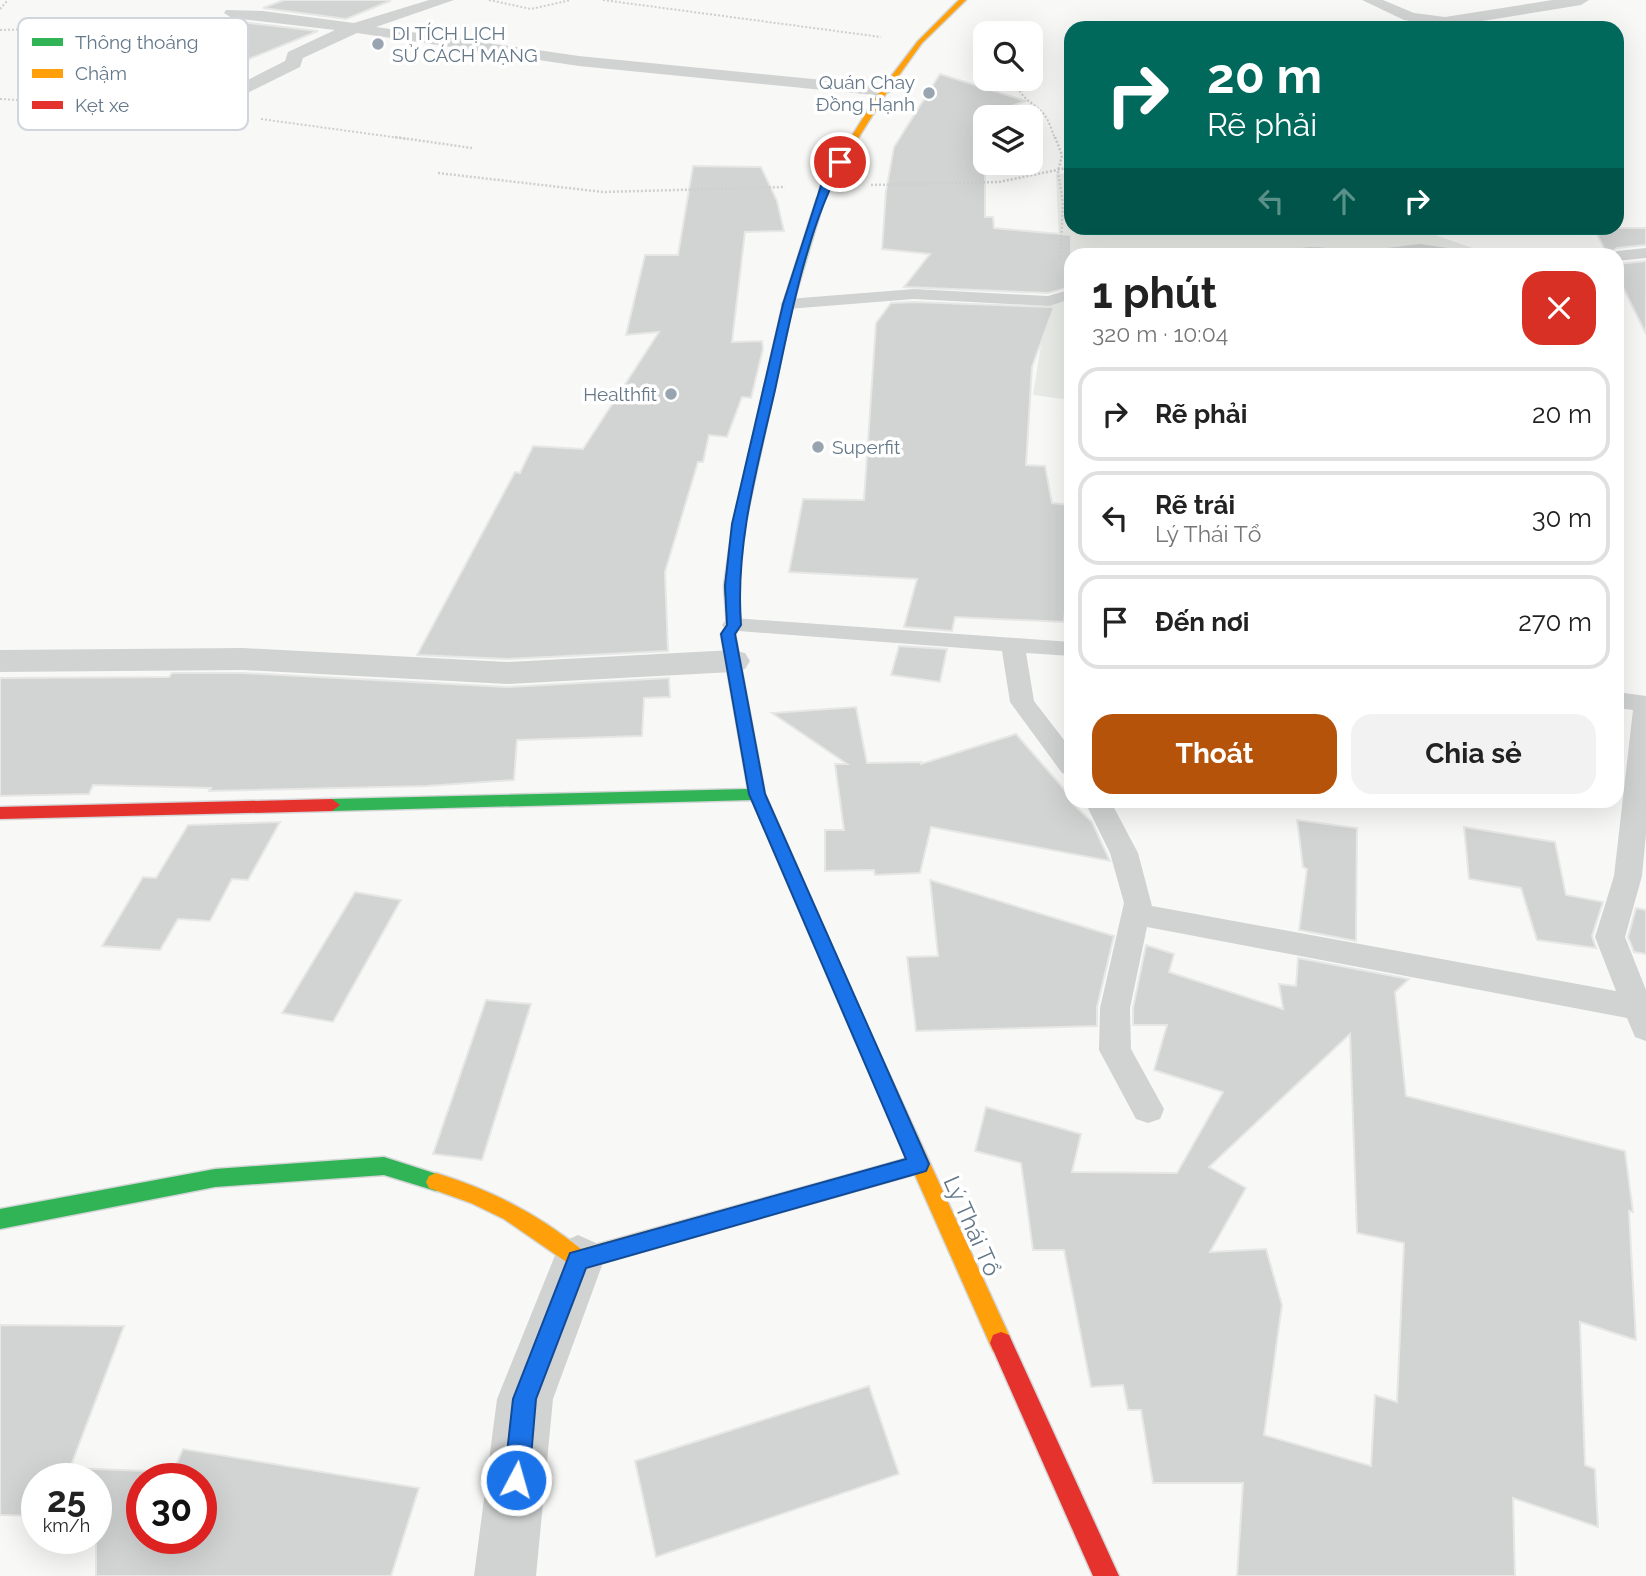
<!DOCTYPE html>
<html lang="vi">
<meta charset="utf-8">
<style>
:root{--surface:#fff;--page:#f2f2f2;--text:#222;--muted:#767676;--line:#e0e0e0;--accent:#b45309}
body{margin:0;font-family:Raleway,sans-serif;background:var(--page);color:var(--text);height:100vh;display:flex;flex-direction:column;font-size:26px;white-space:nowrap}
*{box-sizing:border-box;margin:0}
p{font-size:23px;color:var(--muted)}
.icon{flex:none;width:38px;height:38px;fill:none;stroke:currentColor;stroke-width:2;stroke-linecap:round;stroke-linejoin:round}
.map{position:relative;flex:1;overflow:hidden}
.details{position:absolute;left:1064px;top:248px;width:560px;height:560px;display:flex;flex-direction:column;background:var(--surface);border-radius:21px;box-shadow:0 7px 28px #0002}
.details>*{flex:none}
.banner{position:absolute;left:1064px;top:21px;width:560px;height:214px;border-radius:21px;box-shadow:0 7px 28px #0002;background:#00695c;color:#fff;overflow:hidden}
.buttons{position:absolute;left:973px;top:21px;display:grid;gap:14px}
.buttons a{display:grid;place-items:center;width:70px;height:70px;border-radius:14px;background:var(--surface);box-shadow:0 7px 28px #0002;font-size:35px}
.speed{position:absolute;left:21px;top:1463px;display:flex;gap:14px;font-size:35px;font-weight:700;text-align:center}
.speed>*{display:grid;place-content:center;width:91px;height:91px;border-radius:50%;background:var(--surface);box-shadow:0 7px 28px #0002;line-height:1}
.speed small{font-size:18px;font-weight:400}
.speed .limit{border:10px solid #d22;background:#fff;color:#111}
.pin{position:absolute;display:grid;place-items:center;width:60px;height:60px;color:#fff;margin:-30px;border:4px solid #fff;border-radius:50%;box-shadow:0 2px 7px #0007}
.me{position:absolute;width:77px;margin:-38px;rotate:6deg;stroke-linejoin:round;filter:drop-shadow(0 0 5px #0008)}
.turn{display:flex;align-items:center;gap:24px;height:147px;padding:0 28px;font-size:32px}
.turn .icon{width:91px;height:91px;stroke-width:2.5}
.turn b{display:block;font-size:49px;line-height:60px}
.lanes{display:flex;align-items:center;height:66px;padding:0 28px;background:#0003;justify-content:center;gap:35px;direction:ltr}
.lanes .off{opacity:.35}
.round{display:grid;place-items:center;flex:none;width:74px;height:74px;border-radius:21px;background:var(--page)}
.head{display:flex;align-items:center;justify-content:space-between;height:119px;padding:0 28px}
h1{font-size:42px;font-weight:700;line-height:52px}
.primary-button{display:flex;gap:14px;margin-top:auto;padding:14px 28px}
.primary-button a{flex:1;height:80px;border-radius:21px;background:var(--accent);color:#fff;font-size:28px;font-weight:700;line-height:80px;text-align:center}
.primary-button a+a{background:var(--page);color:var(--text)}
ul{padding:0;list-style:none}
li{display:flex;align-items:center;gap:21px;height:94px;margin:0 14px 10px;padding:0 14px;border:4px solid var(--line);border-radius:21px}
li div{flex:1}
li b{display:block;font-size:26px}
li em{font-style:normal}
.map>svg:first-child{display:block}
</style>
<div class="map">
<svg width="1646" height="1576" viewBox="0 0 1646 1576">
<rect width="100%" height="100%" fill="#f8f8f7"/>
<!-- green -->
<g fill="#e8ebe5">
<polygon points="1071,173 1071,228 1415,228 1475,249 1397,256 1071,256 1061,282 1056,174"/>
<polygon points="1071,298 1071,400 1033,395 1048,301"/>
</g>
<!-- building -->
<g fill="#d2d4d4" stroke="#e7e7e6" stroke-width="2" fill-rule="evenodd">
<polygon points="284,0 390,0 390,1 346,19 263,8"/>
<polygon points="232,21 318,31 212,74 127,63"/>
<polygon points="940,74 1026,101 985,115 985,217 993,217 994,228 1071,235 1071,287 1048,293 904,287 930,254 882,249 886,191 894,147"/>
<polygon points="693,166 761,167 777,201 784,231 745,232 732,342 762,341 763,349 751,398 742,397 727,437 709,435 703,462 698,462 665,572 668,651 507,659 417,655 515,472 520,473 533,446 583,449 659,332 626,335 645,255 678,255"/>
<polygon points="1594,228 1646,228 1646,245 1617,248 1607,254"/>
<polygon points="1646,261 1646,334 1617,275 1617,264"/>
<polygon points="914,302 1054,307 1032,367 1026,465 1045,466 1052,503 1071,505 1071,552 1064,622 955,617 952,631 904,627 917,579 789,572 803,499 864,500 876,323 891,303"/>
<polygon points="899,646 947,649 940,682 891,675"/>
<polygon points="172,673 243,673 507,687 669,678 670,697 644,698 642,736 517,740 514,780 426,786 209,791 211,788 93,785 89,794 0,796 0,678 169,677"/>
<polygon points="856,707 867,763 921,762 921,764 1016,734 1071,797 1071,802 1092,822 1110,861 931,827 920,873 875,875 874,870 825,871 825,830 844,830 835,764 847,764 772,713"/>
<polygon points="1297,820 1357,828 1356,941 1299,930 1307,869 1303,867"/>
<polygon points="280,822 248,880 232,879 210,921 178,919 160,950 102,946 143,877 156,878 188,825"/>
<polygon points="1464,827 1555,842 1566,895 1603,902 1592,936 1596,948 1537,940 1521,888 1469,879"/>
<polygon points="930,880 1114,936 1097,1007 1097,1026 916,1031 907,957 938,956"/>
<polygon points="355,892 401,900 333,1022 282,1013"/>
<polygon points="1636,908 1646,910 1646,954 1634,952 1628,937"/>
<path d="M1146,945l28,9 -5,18 114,37 -4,-25 17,2 2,-28 111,21 -14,13 11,104 219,55 8,61 -4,-1 7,129 -56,-18 5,143 10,4 3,58 -85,-29 2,78h-278l6,-93h-90l-12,-73h-13l-5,-25 -32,2 -27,-137h-31l-12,-87 -46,-12 11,-44 95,27 -9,38 105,1 46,-81 -69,-22 13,-45h-34v-17zM1350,1034l7,199 47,10 -7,159 -22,-7 -4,71 -107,-31 18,-130 -16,-56 -56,3 36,-64 -37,-21z"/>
<polygon points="486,1000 531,1004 482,1160 433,1154"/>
<path d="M0,1325l124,1 -54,142 103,4 10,-23 236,39 -28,88h-295v-97h-59v37l-37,-1zM142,1479h59v59h-59z"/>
<polygon points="869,1386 899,1474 656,1557 635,1461"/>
</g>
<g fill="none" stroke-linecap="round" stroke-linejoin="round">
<!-- fast casing -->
<g stroke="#d3d5d6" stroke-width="3">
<g id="fast">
<polygon points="817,198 824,200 793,304 745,524 738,586 741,625 735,634 765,794 871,1035 869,1040 862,1043 855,1040 853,1035 752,800 332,811 324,805 332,799 748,789 721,634 727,625 724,586 733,524 783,304"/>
<polygon points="919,1155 926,1158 929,1164 926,1170 919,1173 834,1197 827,1195 824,1188 827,1181 834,1179"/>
<polygon points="384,1157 443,1176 446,1182 443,1188 436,1191 384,1175 215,1187 0,1229 0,1209 215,1169"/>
</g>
</g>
<!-- slow casing -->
<g stroke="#d3d5d6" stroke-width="3">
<g id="slow">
<polygon points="959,0 966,0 922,43 887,92 829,185 824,200 817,202 821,185 880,91 918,41"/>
<polygon points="862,1027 869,1030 871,1035 1009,1335 1012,1343 1009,1351 1001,1354 993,1351 853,1035 855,1030"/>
<path d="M436,1173c55,17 100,40 145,76l253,-70 7,2 3,7 -3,7 -7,2 -256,73 -74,-51 -33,-16 -42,-15 -3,-6 3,-6z"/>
</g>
</g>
<!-- jam casing -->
<g stroke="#d3d5d6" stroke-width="3">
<g id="jam">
<polygon points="332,799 340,805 332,811 0,819 0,807"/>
<polygon points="1001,1332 1009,1335 1119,1576 1093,1576 990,1343 993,1335"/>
</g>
</g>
<!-- path-far2 -->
<g stroke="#cecfd0" stroke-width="2" stroke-dasharray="2 2" stroke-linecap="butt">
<polyline points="489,0 531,9 571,0"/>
<polyline points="603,0 881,37"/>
<polyline points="0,9 8,0"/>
<polyline points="0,30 83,28"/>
<path d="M1018,79c-2,18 15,23 25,34 6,7 9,18 12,26"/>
<polyline points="0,99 162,108"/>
<polyline points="261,119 407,139"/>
</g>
<!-- path-far1 -->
<g stroke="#cecfd0" stroke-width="2.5" stroke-dasharray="2 2" stroke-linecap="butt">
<polyline points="395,137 472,148"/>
<polyline points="1055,137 1062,155 1058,172 1063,203 1060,263"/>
<polyline points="438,173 603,192 785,187"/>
<polyline points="871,185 999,182 1071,167"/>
</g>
<!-- path -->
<polyline stroke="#cecfd0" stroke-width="3.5" stroke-dasharray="2.5 2.5" stroke-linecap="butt" points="1064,412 1071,413"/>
<!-- lane -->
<g fill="#d1d3d3" fill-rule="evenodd">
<path d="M1420,244l49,7 8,5h-196c19,-16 55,-5 77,-6 21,0 42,-4 62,-6z"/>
<polygon points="1646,248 1646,258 1617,261 1617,256 1609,256 1617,251"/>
<polygon points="914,289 1048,296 1071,289 1071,299 1049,306 914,299 788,309 780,304 788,299"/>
<polygon points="734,618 1071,642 1071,656 1026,653 1034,701 1071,749 1071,776 1062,773 1010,702 1002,651 726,630 722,625 726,620"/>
<polygon points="1617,692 1646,696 1646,834 1642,876 1625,937 1646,990 1646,1041 1635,1037 1627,1018 1147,927 1130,1008 1131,1049 1164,1109 1160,1119 1148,1123 1136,1119 1099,1050 1100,1008 1124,903 1110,853 1085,802 1111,802 1138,853 1152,906 1616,991 1595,937 1614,876 1633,710 1617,708"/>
</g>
<!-- street -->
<g fill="#d1d3d3" fill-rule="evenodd">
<polygon points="429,0 454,0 376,27 579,56 884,86 893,91 884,96 579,66 357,33 303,58 300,67 203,115 196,117 187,111 285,61 288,52 335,30 232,18 224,13 226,10 263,11 354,23"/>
<polygon points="1362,0 1383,0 1414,13 1445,17 1552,0 1589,0 1581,5 1445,27 1404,20"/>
<polygon points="243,648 507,662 733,650 745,653 750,661 745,669 733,672 507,684 243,670 0,672 0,650"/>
<polygon points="578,1235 596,1243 604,1260 553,1399 536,1576 474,1576 497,1399 560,1243"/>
</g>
<!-- fast -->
<use href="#fast" fill="#30b455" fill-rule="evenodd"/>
<!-- slow -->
<use href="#slow" fill="#ff9f0a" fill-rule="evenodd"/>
<!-- jam -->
<use href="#jam" fill="#e5322d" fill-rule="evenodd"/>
</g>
<!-- route -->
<path fill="#1a73e8" stroke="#114b97" stroke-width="2" d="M837,160l7,2c-36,60 -54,158 -69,228 -18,78 -40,155 -34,235l-6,9 30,160 164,370 -3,7 -7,2 -333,95 -50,131 -7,81 -4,9 -9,4 -8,-4 -4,-9 9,-81 57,-146 336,-94 -157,-365 -28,-160 6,-9 -2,-39 7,-62 51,-220 38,-118z"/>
<!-- markers -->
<g fill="#98a5b0" stroke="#fff" stroke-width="2.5">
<circle cx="378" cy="44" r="7"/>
<circle cx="929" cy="93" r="7"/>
<circle cx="671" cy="394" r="7"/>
<circle cx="818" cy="447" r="7"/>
</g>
<g text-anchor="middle" stroke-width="7" stroke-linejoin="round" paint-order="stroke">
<!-- far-poi labels -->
<g font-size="19" fill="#657889" stroke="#fff" text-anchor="start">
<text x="392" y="40">DI TÍCH LỊCH<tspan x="392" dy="22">SỬ CÁCH MẠNG</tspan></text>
<text x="915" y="89" text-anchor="end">Quán Chay<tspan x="915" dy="22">Đồng Hạnh</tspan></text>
<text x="657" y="401" text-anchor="end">Healthfit</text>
<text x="832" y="454">Superfit</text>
</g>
<!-- street labels -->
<g font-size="23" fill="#657889" stroke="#fff">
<text transform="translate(972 1226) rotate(66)" y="8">Lý Thái Tổ</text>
</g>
</g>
<!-- legend -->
<rect x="18" y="18" width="230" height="112" rx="10" fill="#fff" stroke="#d1d6dc" stroke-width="2"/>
<rect x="32" y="38" width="31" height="8" fill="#30b455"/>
<rect x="32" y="69" width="31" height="9" fill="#ff9f0a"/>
<rect x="32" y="101" width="31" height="8" fill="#e5322d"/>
<g font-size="19" fill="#657889">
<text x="75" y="49">Thông thoáng</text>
<text x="75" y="80">Chậm</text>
<text x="75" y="112">Kẹt xe</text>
</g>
</svg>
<div class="buttons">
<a><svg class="icon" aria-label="search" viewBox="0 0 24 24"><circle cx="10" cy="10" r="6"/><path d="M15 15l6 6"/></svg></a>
<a><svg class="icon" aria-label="layers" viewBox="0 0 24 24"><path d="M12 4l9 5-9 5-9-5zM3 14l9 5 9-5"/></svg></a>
</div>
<div class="speed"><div>25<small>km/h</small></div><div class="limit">30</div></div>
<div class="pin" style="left:840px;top:162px;background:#d93025"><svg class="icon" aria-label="arrive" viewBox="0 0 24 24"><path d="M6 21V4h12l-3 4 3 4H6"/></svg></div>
<svg class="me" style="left:516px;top:1480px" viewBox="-20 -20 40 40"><circle r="17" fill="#1a73e8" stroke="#fff" stroke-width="3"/><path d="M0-11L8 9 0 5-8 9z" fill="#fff"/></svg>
<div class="banner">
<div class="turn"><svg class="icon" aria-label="right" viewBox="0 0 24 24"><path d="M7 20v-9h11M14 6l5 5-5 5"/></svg><div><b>20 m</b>Rẽ phải</div></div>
<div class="lanes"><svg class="icon off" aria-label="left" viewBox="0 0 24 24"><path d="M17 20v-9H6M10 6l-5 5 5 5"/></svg><svg class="icon off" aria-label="ahead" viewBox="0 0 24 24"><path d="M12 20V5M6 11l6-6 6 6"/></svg><svg class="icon" aria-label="right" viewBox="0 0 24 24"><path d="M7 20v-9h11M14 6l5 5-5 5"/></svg></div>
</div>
<section class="details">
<div class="head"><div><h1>1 phút</h1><p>320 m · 10:04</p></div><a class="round" style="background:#d93025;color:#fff"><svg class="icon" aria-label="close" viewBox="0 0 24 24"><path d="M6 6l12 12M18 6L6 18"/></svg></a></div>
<ul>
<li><svg class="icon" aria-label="right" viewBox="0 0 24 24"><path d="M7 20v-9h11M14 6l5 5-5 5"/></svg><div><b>Rẽ phải</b></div><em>20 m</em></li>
<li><svg class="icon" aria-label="left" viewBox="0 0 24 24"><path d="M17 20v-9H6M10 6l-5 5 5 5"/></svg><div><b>Rẽ trái</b><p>Lý Thái Tổ</p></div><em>30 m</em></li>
<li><svg class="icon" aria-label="arrive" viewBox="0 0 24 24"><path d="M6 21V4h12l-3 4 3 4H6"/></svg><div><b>Đến nơi</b></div><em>270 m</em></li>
</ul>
<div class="primary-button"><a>Thoát</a><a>Chia sẻ</a></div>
</section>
</div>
